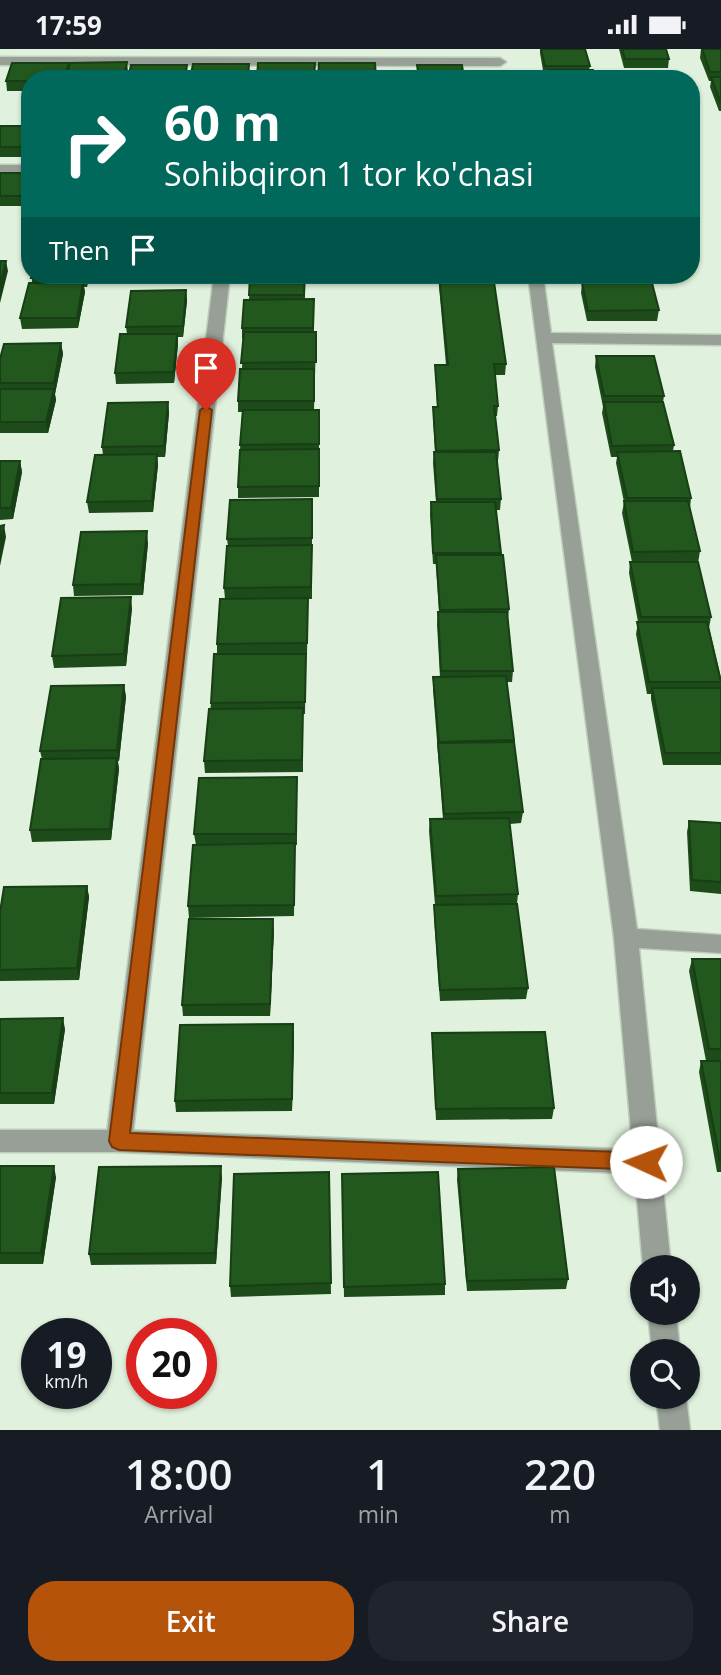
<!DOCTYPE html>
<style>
:root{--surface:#171b24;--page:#20242c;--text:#f1f3f6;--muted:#9ea1a6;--accent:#b45309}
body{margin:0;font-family:"Open Sans",sans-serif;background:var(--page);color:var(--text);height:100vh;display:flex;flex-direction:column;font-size:26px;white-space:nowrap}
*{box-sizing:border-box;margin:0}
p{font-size:23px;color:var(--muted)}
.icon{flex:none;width:38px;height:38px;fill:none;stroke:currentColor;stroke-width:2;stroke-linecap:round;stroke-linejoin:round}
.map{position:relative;height:1381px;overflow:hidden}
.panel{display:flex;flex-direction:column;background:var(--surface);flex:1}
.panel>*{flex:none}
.banner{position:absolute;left:21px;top:21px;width:679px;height:214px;border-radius:28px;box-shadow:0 2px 5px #0004;background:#00695c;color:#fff;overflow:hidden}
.controls{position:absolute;left:630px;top:1206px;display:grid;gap:14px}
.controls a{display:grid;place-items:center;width:70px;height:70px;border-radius:50%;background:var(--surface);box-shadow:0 2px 5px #0004;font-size:35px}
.speed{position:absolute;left:21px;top:1269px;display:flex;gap:14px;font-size:35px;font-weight:700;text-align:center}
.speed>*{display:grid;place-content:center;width:91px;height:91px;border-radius:50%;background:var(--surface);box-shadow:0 2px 5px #0004;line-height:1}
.speed small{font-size:18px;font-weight:400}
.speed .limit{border:10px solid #d22;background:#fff;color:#111}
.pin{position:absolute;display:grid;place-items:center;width:60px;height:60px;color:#fff;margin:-72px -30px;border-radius:50% 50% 50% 0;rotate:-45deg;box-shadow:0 0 7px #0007}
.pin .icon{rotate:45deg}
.me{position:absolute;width:77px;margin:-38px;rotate:272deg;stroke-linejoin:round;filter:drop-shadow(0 0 5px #0008)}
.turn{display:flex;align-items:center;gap:24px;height:147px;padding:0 28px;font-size:32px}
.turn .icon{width:91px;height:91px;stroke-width:2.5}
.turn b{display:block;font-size:49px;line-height:60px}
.then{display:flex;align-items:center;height:66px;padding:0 28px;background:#0003;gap:14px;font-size:26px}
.eta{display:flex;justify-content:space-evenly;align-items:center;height:119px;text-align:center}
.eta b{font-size:42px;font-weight:600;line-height:49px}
.primary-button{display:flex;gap:14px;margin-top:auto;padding:14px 28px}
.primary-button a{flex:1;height:80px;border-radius:28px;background:var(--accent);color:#fff;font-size:28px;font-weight:600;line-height:80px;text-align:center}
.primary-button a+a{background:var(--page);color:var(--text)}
.status{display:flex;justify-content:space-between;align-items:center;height:49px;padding:0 35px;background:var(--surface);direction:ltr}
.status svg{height:19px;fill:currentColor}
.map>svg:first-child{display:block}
</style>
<div class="status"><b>17:59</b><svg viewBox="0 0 49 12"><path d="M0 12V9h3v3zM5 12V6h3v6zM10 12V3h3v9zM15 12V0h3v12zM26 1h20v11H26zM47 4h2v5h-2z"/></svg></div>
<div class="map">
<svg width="721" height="1381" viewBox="0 0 721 1381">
<rect width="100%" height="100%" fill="#e0f2dd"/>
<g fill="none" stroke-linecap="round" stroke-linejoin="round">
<!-- lane casing -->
<g stroke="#bdcebb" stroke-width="3">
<polygon id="lane" points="0,1081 119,1081 646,1101 655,1105 659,1113 655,1121 646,1125 119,1103 0,1103"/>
</g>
<!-- street casing -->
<g stroke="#bdcebb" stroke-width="3">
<g id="street">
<polygon points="0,8 500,9 506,13 500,17 0,16"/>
<rect x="0" y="116" width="30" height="8"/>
<polygon points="214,226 230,226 132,1092 128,1100 119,1103 110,1100 106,1092"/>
<polygon points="528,226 543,226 551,284 721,286 721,296 552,294 637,880 721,886 721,904 639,899 671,1218 643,1218 614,889"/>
<polygon points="648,1264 676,1264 680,1302 652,1302"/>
<polygon points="656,1348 686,1348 690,1381 660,1381"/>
</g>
</g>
<!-- lane -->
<use href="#lane" fill="#979f96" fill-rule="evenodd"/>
<!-- street -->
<use href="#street" fill="#979f96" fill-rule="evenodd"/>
</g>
<!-- wall -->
<g fill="#1d4c1a">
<polygon points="540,0 585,0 590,17 589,21 595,30 548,30 548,27 544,27 540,4"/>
<polygon points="619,0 666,0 669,10 668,19 624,19"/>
<polygon points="701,0 721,0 721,62 719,62 710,38 711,32 709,32 700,9"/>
<polygon points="69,14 69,17 128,23 30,30 30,42 7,42 6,32"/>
<rect x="0" y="77" width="30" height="31"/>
<rect x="0" y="124" width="30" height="33"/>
<polygon points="32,226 89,226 87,238 84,238 85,243 78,279 22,280 20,269 32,234"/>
<polygon points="250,226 305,226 305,250 314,250 314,283 316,293 314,361 319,361 319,448 238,449 238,438 242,363 238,363 238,352 242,320 243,290 242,290 242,279 249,251"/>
<polygon points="438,226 493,226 506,315 505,326 495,326 498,357 497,367 495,367 499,401 498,412 497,412 501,450 500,461 496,461 500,506 509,560 508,569 513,622 512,633 507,633 523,763 521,774 510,775 518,845 517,855 528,939 526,950 440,952 434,868 435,856 429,782 430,770 443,770 433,640 433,628 440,628 437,575 438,563 439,563 436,515 433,515 430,465 431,453 436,453 433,414 434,403 435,403 433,369 433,358 437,358 435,316 446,316"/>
<polygon points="581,226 636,226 635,231 582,231"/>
<polygon points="582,234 659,261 657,272 587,272 581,244"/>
<polygon points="186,241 187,252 183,288 178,288 178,295 174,334 116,335 115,324 127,285 126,278"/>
<polygon points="61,294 63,305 55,345 56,351 48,384 0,384 0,310"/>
<polygon points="596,307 664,347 663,353 674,396 673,402 691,449 690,459 700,502 698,514 711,568 709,579 721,629 721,716 663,716 651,650 651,645 647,645 636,585 638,573 629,524 630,513 632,513 622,464 624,453 616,414 617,408 611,408 602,364 603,358 595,318"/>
<polygon points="168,353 169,364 165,408 157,408 158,416 153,463 89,464 87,453 103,406 102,398"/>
<polygon points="0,412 20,412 22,423 13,470 0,471"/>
<polygon points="312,450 312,550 308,550 307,605 306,605 305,665 303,665 303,723 205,724 204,712 217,605 217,595 225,550 224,539 228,497 227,490"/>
<polygon points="148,494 143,546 74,547 73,536"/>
<polygon points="132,559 126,617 54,619 52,607"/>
<polygon points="124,636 126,648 119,712 118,712 119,720 111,791 32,793 30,781 42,710 40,702"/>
<polygon points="297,728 297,796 295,796 294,867 189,869 188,857 196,796 194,785"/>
<polygon points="689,772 721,774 721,845 690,842 687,783"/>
<polygon points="87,837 89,848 79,931 0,932 0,863"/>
<polygon points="274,881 270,967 183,967 182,956"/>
<polygon points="692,910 721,910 721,1123 717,1123 699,1023 701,1012 706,1012 689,922"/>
<polygon points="0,970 65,980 54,1055 0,1055"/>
<polygon points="432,984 554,1059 552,1070 436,1071 432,996"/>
<polygon points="294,987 292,1062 176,1063 175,1052"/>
<polygon points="0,1117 56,1128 43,1215 0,1215"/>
<polygon points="458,1120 568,1230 566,1240 467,1242 457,1131"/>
<polygon points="329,1123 331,1245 231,1248 230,1237"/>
<polygon points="342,1125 445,1235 445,1246 344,1248"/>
<polygon points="222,1128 216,1215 91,1216 89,1205"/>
</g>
<!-- shaded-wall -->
<g fill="#183e15">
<polygon points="127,13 128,23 126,30 123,30"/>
<polygon points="6,212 8,222 0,254 0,237"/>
<polygon points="86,226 89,226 87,238 85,228"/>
<polygon points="83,233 85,243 78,279 77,269"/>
<polygon points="186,241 187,252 183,288 183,277"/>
<polygon points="177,285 178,295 174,334 174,323"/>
<polygon points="61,294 63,305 55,345 54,334"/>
<polygon points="54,340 56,351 48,384 46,373"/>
<polygon points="168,353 169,364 165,408 164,397"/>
<polygon points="157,405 158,416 153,463 152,452"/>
<polygon points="20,412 22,423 13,470 11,459"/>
<polygon points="4,476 6,488 0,517 0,495"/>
<polygon points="147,482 148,494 143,546 141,535"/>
<polygon points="131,548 132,559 126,617 124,605"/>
<polygon points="124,636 126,648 119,712 117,701"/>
<polygon points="117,709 119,720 111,791 110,780"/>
<polygon points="87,837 89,848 79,931 77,919"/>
<polygon points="273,870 274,881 270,967 270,955"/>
<polygon points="63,969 65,980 54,1055 52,1044"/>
<polygon points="293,975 294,987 292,1062 292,1050"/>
<polygon points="54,1117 56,1128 43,1215 41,1204"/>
<polygon points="221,1117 222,1128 216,1215 215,1204"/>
</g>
<!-- building -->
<g fill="#22581e" stroke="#183e15" stroke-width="2">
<polygon points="541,0 585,0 590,17 545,17"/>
<polygon points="622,0 666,0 669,10 625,10"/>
<polygon points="702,0 721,0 721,23 710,23"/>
<polygon points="127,13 123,30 66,30 70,14"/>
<polygon points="12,14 69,14 64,30 30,30 30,32 6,32"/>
<polygon points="258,14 315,14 314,30 257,30"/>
<polygon points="319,14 375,14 376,30 318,30"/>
<polygon points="193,15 249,15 248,30 190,30"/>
<polygon points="131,16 187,16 185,30 128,30"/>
<polygon points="417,16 462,16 464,30 419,30"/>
<polygon points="549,21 593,21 595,30 550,30"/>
<polygon points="711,28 721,28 721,52 720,52"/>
<rect x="0" y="77" width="30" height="21"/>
<rect x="0" y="124" width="30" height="23"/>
<polygon points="0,212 6,212 0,237"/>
<polygon points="32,226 86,226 85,228 31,229"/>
<polygon points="250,226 305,226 304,246 249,246"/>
<polygon points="439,226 493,226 506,315 494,315 498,357 494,357 499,401 436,402 433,358 438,358 435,316 448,316"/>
<polygon points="83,233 77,269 20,269 29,234"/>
<polygon points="582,234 652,234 659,261 588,262"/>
<polygon points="186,241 183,277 126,278 131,242"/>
<polygon points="314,250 313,279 242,279 244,251"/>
<polygon points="244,283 316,283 316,313 241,314"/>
<polygon points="120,285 177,285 174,323 115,324"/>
<polygon points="61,294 54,334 0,334 0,310 4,295"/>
<polygon points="596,307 654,307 664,347 604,347"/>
<polygon points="240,320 314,320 314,352 238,352"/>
<polygon points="0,340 54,340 46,373 0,373"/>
<polygon points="168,353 164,397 102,398 108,354"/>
<polygon points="604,353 663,353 674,396 612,397"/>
<polygon points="243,361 319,361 319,395 240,396"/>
<polygon points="319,400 319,437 238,438 240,401"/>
<polygon points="680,402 691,449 627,449 617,403"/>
<polygon points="434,403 496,403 501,450 437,450"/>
<polygon points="157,405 152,452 87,453 95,406"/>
<polygon points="0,412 20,412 11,459 0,459"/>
<polygon points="312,450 312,489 227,490 230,451"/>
<polygon points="624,452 688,452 700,502 633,503"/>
<polygon points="431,453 495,453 501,504 433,504"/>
<polygon points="4,476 0,495 0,477"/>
<polygon points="147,482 141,535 73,536 81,483"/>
<polygon points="312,496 311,538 224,539 227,497"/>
<polygon points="436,506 503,506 509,560 440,561"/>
<polygon points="630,513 698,513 711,568 641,568"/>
<polygon points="131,548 124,605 52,607 61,549"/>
<polygon points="308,549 307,594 217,595 220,550"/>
<polygon points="438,563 507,563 513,622 441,622"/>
<polygon points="637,573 707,573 721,633 649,633"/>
<polygon points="214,605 306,605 305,653 211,654"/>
<polygon points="506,627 514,691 439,693 433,628"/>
<polygon points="124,636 117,701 40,702 51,637"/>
<polygon points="652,639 721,639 721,704 665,704"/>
<polygon points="303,659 302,711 204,712 209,660"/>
<polygon points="514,693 523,763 444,765 438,694"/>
<polygon points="117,709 110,780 30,781 41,710"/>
<polygon points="297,728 296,785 194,785 199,729"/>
<polygon points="509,769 518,845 436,847 430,770"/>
<polygon points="689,772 721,774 721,833 692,831"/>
<polygon points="295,794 294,856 188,857 193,796"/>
<polygon points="87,837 77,919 0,921 0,863 4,838"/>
<polygon points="517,855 528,939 440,941 434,856"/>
<polygon points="189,870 273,870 270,955 182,956"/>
<polygon points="692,910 721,910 721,1000 709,1000"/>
<polygon points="63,969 52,1044 0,1044 0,970"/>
<polygon points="293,975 292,1050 175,1052 180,976"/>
<polygon points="545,983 554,1059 436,1060 432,984"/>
<polygon points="701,1012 721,1012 721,1112 720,1112"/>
<polygon points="0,1117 54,1117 41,1204 0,1204"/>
<polygon points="221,1117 215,1204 89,1205 99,1118"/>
<polygon points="554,1118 568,1230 467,1232 458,1120"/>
<polygon points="329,1123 331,1234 230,1237 234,1125"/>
<polygon points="438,1123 445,1235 344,1238 342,1125"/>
</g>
<!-- route -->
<polygon fill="#b45309" stroke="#753606" stroke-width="2" points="206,357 212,361 130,1084 646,1104 653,1106 656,1113 653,1119 646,1121 119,1101 112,1098 109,1092 200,361"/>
</svg>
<div class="controls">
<a><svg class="icon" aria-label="sound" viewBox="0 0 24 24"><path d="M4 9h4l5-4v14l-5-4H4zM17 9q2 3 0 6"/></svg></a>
<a><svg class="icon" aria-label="search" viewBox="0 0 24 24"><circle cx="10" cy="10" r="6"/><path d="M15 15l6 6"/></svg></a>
</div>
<div class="speed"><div>19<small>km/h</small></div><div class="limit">20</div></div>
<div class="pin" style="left:206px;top:361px;background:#d93025"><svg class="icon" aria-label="arrive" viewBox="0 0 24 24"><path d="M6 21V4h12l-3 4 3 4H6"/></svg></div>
<svg class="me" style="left:646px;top:1113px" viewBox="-20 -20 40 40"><circle r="19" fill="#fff"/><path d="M0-13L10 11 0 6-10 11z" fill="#b45309"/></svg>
<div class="banner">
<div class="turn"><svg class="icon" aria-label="right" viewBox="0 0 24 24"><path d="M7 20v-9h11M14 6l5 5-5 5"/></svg><div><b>60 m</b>Sohibqiron 1 tor ko'chasi</div></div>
<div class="then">Then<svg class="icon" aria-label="arrive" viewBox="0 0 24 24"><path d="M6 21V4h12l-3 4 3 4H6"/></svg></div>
</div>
</div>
<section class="panel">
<div class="eta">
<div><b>18:00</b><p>Arrival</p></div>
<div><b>1</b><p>min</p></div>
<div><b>220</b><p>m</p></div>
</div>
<div class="primary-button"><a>Exit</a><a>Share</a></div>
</section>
